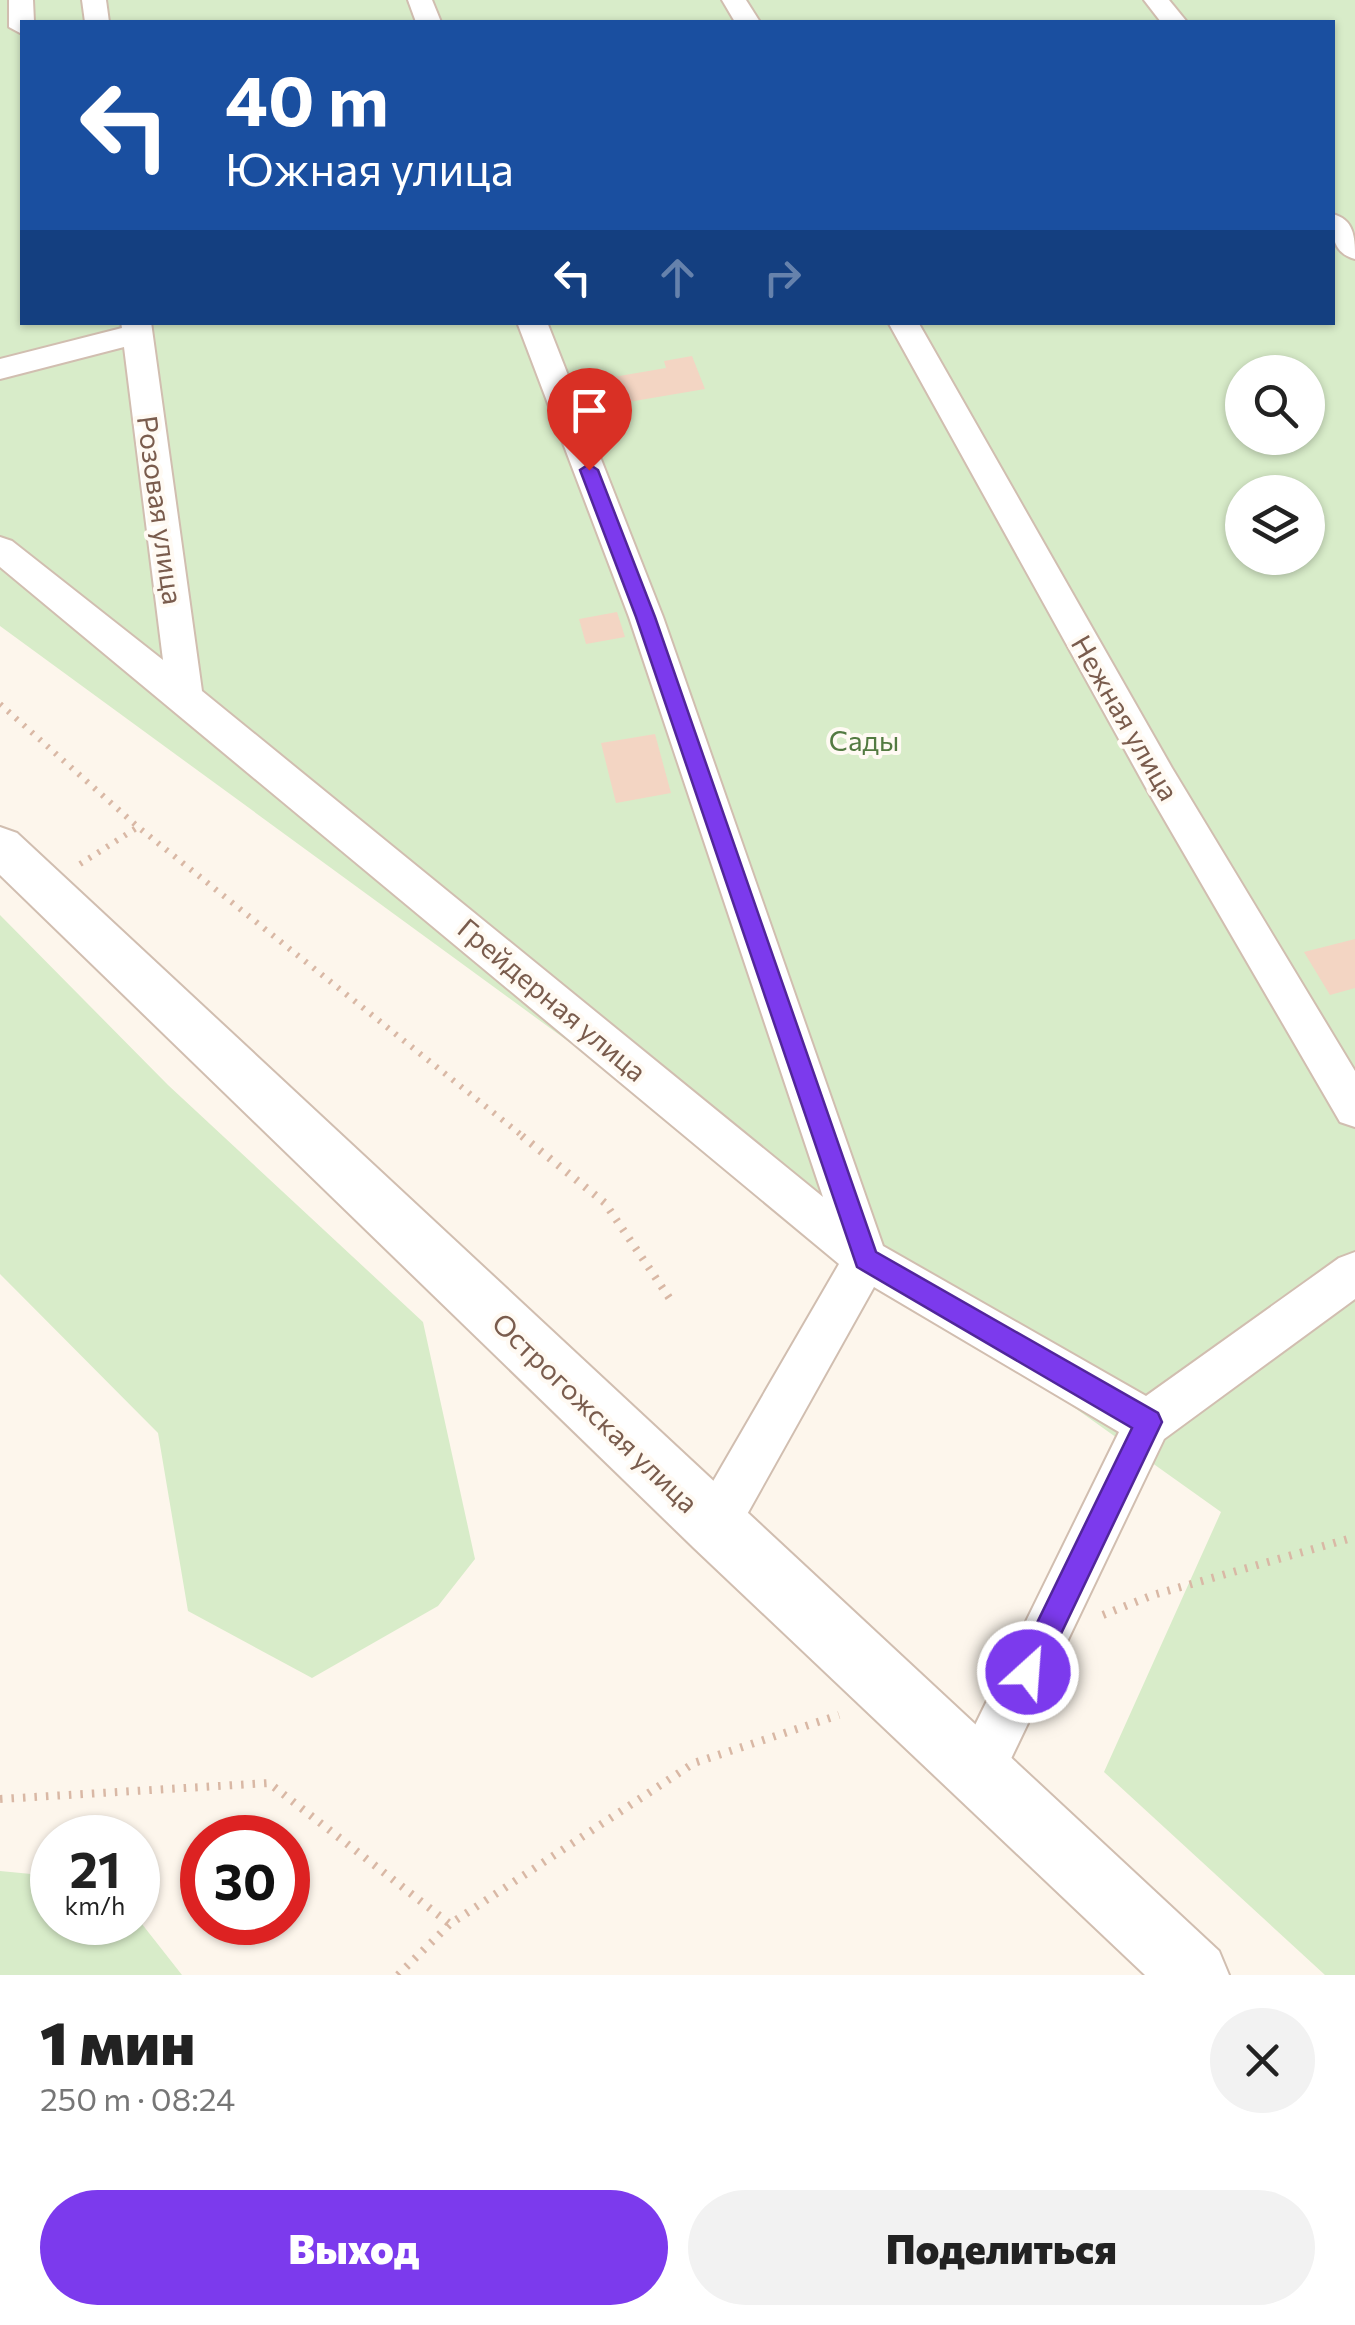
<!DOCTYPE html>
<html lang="ru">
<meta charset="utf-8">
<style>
:root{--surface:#fff;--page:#f2f2f2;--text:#222;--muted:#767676;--accent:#7c3aed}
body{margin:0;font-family:Commissioner,sans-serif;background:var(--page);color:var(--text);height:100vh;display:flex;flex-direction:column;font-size:38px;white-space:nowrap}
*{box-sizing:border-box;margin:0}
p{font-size:32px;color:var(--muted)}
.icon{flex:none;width:55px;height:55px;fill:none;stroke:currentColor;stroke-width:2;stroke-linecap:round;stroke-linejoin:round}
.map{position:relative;height:1975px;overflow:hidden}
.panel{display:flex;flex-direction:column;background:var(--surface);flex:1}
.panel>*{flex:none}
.guide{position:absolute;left:20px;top:20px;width:1315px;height:305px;border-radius:0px;box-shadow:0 2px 8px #0004;background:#1a4fa0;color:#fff;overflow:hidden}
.fabs{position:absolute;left:1225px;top:355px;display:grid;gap:20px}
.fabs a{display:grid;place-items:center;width:100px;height:100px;border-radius:50%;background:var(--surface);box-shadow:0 2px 8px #0004;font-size:50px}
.speed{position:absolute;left:30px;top:1815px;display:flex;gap:20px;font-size:50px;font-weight:700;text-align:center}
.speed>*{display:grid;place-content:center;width:130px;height:130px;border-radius:50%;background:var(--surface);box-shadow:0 2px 8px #0004;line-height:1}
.speed small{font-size:25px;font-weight:400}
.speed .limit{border:15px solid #d22;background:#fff;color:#111}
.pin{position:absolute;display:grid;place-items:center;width:85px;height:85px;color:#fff;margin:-102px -42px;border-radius:50% 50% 50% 0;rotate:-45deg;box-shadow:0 0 10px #0007}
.pin .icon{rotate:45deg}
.me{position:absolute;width:110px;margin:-55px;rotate:26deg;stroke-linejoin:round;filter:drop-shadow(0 0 8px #0008)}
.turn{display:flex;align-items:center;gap:35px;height:210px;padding:0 40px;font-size:45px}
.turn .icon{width:130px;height:130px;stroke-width:2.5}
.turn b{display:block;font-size:70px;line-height:85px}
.lanes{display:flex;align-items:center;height:95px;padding:0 40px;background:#0003;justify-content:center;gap:50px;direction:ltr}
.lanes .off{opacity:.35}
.round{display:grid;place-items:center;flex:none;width:105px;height:105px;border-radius:52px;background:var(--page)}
.summary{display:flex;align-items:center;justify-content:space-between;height:170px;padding:0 40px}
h1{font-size:60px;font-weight:800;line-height:75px}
.cta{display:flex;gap:20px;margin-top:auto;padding:20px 40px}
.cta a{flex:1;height:115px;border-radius:60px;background:var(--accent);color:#fff;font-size:40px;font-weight:800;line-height:115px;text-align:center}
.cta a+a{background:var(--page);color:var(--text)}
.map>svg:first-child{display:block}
</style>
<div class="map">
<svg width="1355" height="1975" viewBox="0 0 1355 1975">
<rect width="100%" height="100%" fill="#fdf6ec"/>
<!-- green -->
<g fill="#d8ecc9" fill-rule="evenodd">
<path d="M0,0h1355v1975h-30l-221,-203 117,-260 -355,-253 -866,-633zM22,22h1310v300h-1310zM1242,372h66v66h-66zM1242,492h66v66h-66z"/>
<polygon points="0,915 168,1085 423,1322 475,1559 438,1606 312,1678 188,1611 158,1433 0,1274"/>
<polygon points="0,1871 52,1876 52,1922 138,1922 138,1919 182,1975 0,1975"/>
</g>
<!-- building -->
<g fill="#f3d5c3">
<polygon points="692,356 705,389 593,408 584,382 666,368 664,361"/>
<polygon points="617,612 625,637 586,644 579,619"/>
<polygon points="655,734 671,793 616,803 601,743"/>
<polygon points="1355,939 1355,988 1330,995 1304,952"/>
</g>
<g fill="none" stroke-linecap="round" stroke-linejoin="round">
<!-- minor casing -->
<g stroke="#d1beb0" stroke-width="4">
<g id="minor">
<polygon points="9,0 33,0 34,22 22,22 22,34 9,27"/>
<polygon points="82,0 106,0 109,22 85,22"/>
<polygon points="408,0 432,0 441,22 416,22"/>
<polygon points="722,0 746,0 760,22 735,22"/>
<polygon points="1144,0 1169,0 1187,22 1161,22"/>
<path d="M1332,214c23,5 23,25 23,45 -23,-6 -23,-25 -23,-45z"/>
<polygon points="121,322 151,322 202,691 823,1197 629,617 517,322 547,322 663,617 883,1246 1146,1396 1339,1258 1355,1252 1355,1299 1164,1439 997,1788 979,1796 961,1788 953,1770 1119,1432 874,1287 731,1543 714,1550 697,1543 690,1526 697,1509 839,1264 0,567 0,537 12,541 163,660 124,347 0,379 0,359 122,328"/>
<polygon points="888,322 918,322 1172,768 1355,1071 1355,1127 1340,1122 1146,788"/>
</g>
</g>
<!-- tertiary casing -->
<g stroke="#d1beb0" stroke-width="4">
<polygon id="tertiary" points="0,827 17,833 1219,1951 1229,1975 1145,1975 693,1547 0,875"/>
</g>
<!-- path-far1 -->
<g stroke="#d9b8a5" stroke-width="6" stroke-dasharray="2.5 8" stroke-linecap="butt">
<polyline points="0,704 138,827 525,1138"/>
<polyline points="80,864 138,827"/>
</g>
<!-- path -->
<g stroke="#d9b8a5" stroke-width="8" stroke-dasharray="2.5 9" stroke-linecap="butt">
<polyline points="522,1136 605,1203 670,1299"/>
<polyline points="1103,1615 1153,1595 1355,1537"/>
<polyline points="0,1799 269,1783 450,1924"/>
<polyline points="398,1975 450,1924 694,1763 839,1715"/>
</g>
<!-- minor -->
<use href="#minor" fill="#fff" fill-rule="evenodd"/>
<!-- tertiary -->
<use href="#tertiary" fill="#fff" fill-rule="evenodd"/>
</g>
<!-- route -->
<polygon fill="#7c3aed" stroke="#51269a" stroke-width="2.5" points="589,464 598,470 655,617 876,1252 1158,1413 1162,1422 1038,1682 1028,1686 1017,1682 1013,1672 1132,1428 857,1267 636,617 580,470"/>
<g text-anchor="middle" stroke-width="8" stroke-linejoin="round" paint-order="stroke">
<!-- street labels -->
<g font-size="28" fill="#7a5c4d" stroke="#fffaf3">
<text transform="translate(160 510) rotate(82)" y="10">Розовая улица</text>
<text transform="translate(1125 718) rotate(60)" y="10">Нежная улица</text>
<text transform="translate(552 1000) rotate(40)" y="10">Грейдерная улица</text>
<text transform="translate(595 1413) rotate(44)" y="10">Острогожская улица</text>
</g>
<!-- park labels -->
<g font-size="28" fill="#537a41" stroke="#fffaf3">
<text x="864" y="751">Сады</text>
</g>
</g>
</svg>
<div class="fabs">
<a><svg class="icon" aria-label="search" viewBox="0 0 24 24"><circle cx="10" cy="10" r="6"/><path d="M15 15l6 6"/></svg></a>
<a><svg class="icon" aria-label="layers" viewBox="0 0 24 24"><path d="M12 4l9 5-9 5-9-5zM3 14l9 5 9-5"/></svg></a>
</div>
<div class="speed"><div>21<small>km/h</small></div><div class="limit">30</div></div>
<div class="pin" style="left:589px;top:470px;background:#d93025"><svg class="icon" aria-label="arrive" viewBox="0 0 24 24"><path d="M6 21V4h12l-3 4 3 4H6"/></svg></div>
<svg class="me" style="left:1028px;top:1672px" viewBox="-20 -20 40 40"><circle r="17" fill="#7c3aed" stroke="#fff" stroke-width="3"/><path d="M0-11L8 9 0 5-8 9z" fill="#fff"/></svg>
<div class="guide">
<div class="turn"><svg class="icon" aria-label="left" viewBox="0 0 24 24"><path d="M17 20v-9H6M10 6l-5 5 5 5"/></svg><div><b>40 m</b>Южная улица</div></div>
<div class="lanes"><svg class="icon" aria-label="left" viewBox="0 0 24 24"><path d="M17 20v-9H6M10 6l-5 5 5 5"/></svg><svg class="icon off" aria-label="ahead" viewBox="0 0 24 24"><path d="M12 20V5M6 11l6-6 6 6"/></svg><svg class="icon off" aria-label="right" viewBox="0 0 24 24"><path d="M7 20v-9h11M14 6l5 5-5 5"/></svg></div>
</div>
</div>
<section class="panel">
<div class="summary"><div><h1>1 мин</h1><p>250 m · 08:24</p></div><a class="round"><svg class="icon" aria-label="close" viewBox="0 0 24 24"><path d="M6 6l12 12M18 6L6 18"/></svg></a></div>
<div class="cta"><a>Выход</a><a>Поделиться</a></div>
</section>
